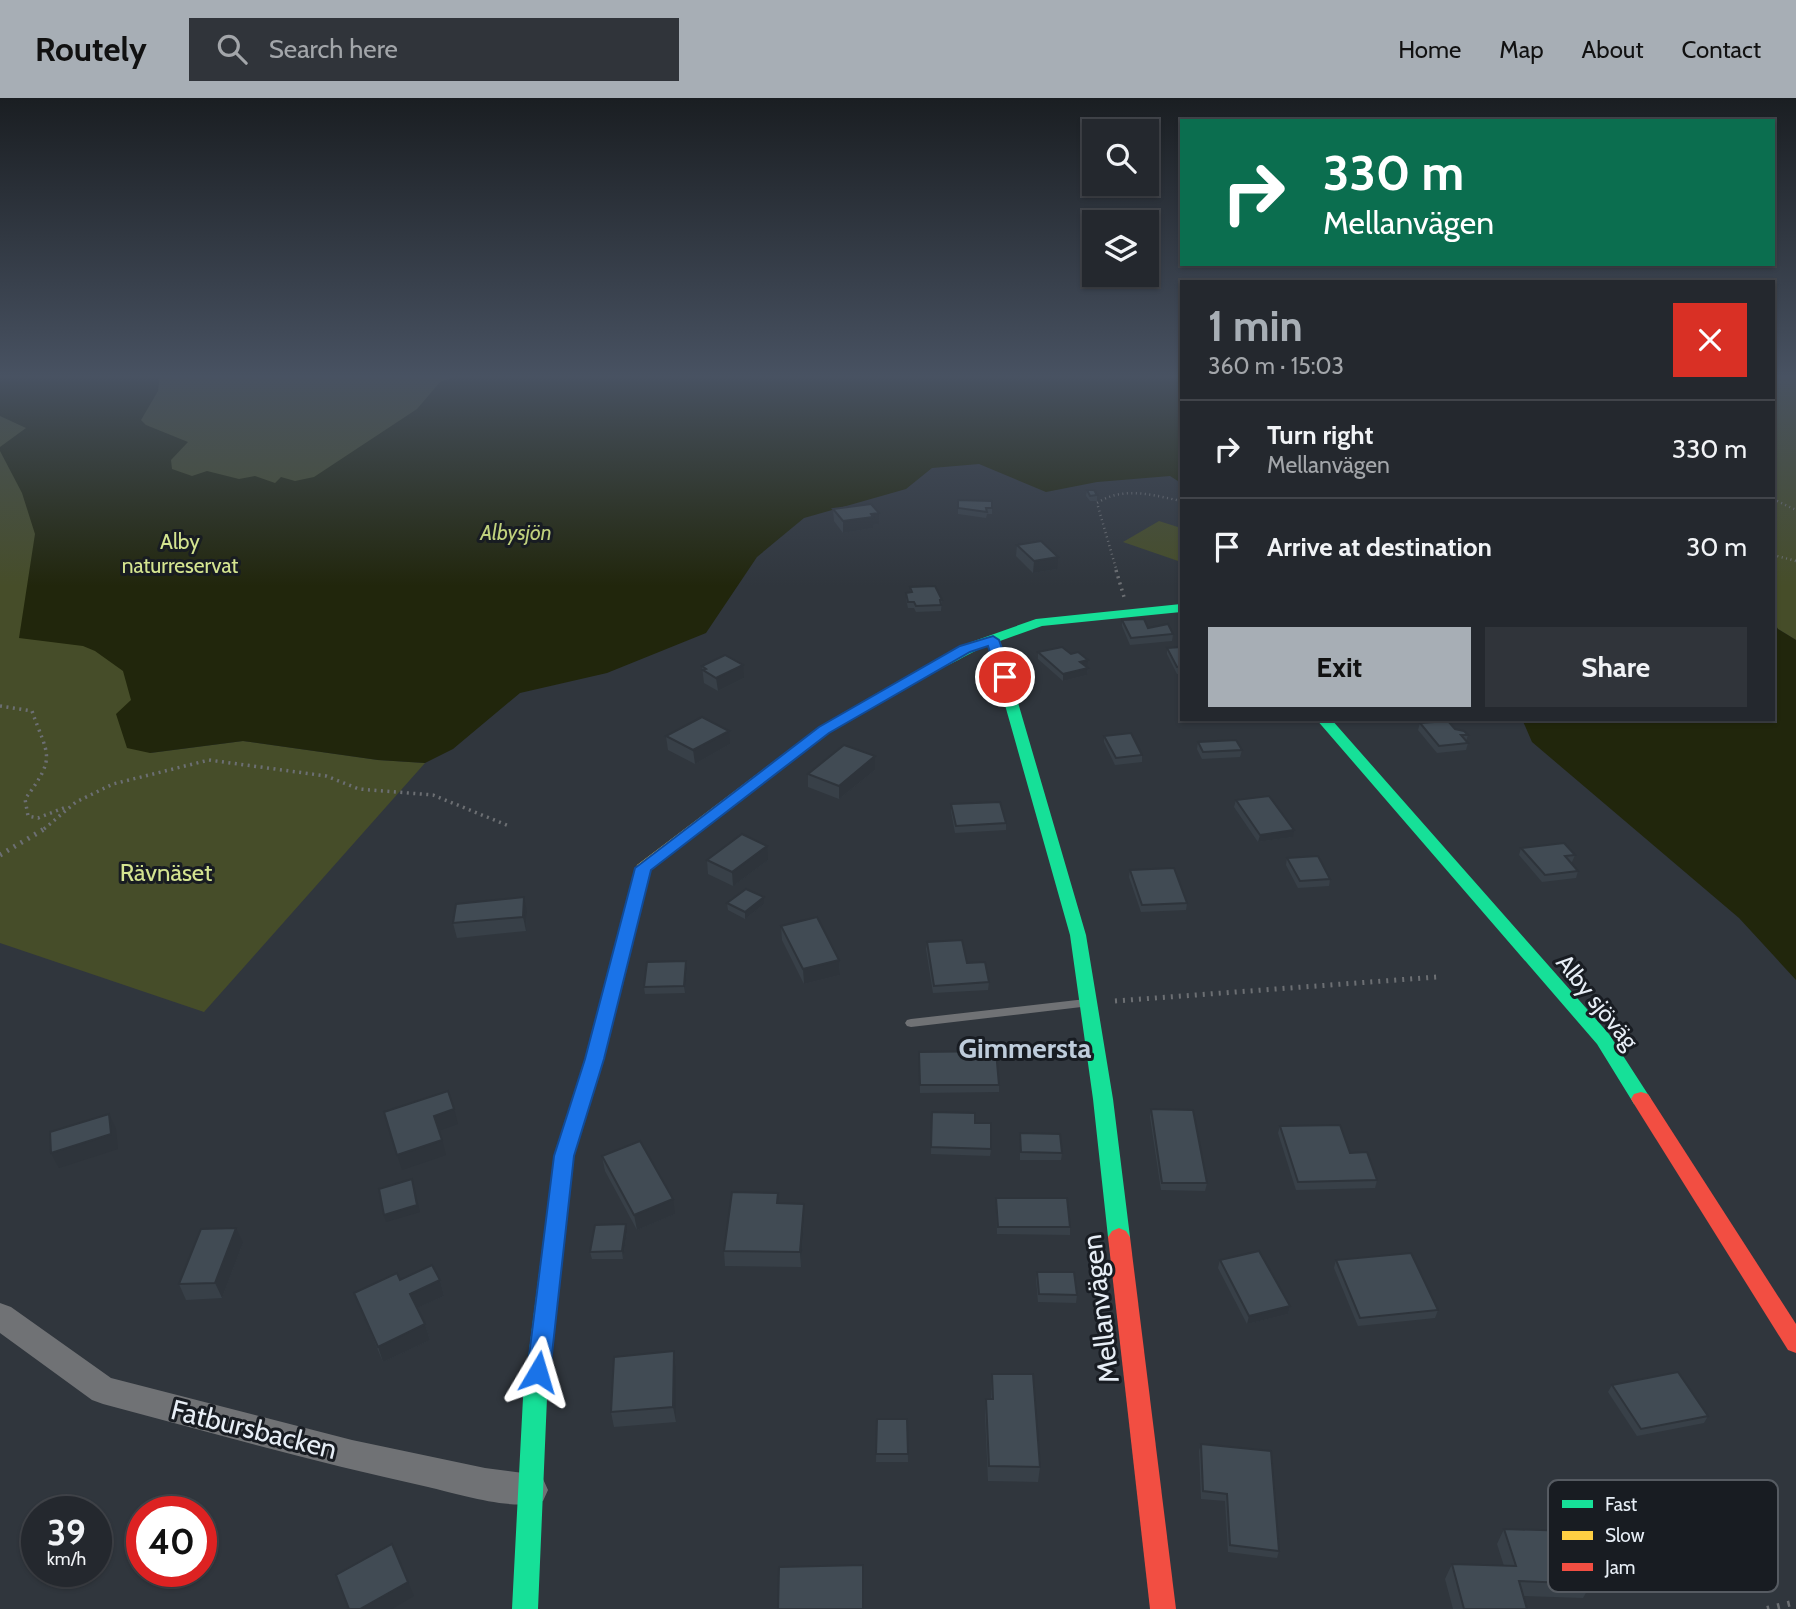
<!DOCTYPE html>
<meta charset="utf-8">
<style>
:root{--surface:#24282e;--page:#30343a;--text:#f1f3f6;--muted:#a3a6aa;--line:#41444a;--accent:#a7aeb5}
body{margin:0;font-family:Cabin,sans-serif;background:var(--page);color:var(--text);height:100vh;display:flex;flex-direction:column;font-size:26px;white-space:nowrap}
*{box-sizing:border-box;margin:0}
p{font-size:23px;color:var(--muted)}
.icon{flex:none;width:38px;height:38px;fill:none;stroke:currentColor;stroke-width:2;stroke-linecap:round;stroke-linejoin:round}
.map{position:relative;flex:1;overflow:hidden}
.side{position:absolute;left:1180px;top:182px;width:595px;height:441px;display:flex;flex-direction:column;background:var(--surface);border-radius:0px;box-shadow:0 2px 5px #0004,0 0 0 2px var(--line)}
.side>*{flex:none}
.top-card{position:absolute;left:1180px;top:21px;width:595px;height:147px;border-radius:0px;box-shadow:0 2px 5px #0004,0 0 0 2px var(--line);background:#0b6e4f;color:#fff;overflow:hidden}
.controls{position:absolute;left:1082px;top:21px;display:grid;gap:14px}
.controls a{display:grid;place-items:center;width:77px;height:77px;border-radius:0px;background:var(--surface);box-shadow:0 2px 5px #0004,0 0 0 2px var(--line);font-size:35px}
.speed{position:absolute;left:21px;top:1398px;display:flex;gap:14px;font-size:35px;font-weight:700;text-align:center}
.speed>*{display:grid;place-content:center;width:91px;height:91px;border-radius:50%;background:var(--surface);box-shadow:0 2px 5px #0004,0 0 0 2px var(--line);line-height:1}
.speed small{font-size:18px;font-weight:400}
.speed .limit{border:10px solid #d22;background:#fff;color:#111}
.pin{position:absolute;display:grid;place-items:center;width:60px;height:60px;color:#fff;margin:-30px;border:4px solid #fff;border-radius:50%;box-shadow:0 2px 7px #0007}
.me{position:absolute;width:77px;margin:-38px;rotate:7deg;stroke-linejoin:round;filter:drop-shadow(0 0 5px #0008)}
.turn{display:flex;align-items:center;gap:24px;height:147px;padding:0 28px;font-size:32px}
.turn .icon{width:91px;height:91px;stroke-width:2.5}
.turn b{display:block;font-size:49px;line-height:60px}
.round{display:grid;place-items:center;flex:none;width:74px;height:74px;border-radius:0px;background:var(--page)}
.summary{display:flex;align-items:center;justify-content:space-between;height:119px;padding:0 28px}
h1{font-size:42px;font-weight:700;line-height:52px;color:var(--accent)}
.button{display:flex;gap:14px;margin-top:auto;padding:14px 28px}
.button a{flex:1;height:80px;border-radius:0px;background:var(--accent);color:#111;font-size:28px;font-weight:700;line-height:80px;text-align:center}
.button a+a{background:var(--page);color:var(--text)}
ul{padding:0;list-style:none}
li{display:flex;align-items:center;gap:21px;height:98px;padding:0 28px;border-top:2px solid var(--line)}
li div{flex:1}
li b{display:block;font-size:26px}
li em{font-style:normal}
header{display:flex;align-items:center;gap:42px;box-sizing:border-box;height:98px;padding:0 35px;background:var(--accent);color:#111}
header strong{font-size:33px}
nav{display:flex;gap:38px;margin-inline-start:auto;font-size:24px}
.search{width:490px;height:63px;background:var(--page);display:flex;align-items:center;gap:18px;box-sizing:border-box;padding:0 24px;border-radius:0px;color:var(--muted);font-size:26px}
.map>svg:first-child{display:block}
</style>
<header>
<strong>Routely</strong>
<div class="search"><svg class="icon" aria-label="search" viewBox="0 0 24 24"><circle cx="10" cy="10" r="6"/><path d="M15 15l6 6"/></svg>Search here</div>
<nav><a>Home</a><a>Map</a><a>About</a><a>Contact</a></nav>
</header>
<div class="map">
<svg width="1796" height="1511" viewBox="0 0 1796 1511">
<rect width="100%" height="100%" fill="#30363d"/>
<!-- green -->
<g fill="#464d29">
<polygon points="0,277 945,277 150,655 243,643 378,662 425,665 204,914 0,845"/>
<polygon points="1773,277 1796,277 1796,542 1778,531 1773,524"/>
<polygon points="1159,423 1181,430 1181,464 1123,444"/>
</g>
<!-- water -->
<g fill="#21260c">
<polygon points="0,277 160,277 158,293 141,322 146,327 188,344 171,362 172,371 192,378 207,373 239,381 255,378 275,385 281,379 295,383 314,379 417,311 440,284 459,277 466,280 471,277 1181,277 1181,385 1170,378 1097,384 1046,394 979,366 932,370 906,391 804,420 757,459 706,535 607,575 520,595 453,651 425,665 378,662 243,643 150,655 127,650 116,616 131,602 123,573 95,553 83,548 19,540 35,436 22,395 0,353 0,349 26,330 0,318"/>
<polygon points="1773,524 1778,531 1796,542 1796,882 1739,820 1532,644 1522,621 1773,621"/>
</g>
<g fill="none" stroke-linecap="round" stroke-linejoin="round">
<!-- path-far3 -->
<g stroke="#6c6f73" stroke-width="2.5" stroke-dasharray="1 3.5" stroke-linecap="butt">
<polyline points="1773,401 1796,412"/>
<polyline points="1773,457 1796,463"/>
<path d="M1117,474l-20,-69c26,-17 56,-8 84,-2"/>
</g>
<!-- path-far2 -->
<g stroke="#6c6f73" stroke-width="3.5" stroke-dasharray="2 4.5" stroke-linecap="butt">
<polyline points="1116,472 1124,499"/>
<path d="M0,608l32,5c16,46 25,45 -7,88l3,17 10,2 28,-11"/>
<polyline points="44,731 76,704 113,686 209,662 326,678 359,691 433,697 509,728"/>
</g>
<!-- path-far1 -->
<g stroke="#6c6f73" stroke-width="5" stroke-dasharray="2 6" stroke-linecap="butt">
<polyline points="0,757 46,730"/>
<polyline points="1115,903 1437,879"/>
</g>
<!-- path -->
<polyline stroke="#6c6f73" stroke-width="6" stroke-dasharray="2.5 8" stroke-linecap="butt" points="1767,1511 1796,1504"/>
<!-- lane -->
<polygon fill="#707275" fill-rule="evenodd" points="1086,901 1090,902 1092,905 1090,908 911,929 907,928 905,925 907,922 911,921"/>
<!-- street -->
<path fill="#707275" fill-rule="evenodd" d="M0,1205l11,4 100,71 241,62 133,28 46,6 12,5 5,11 -5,11c-29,11 -84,-7 -115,-14 -109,-24 -217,-54 -325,-83l-11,-4 -92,-67z"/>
<!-- fast -->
<g fill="#16e098" fill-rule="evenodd">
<path d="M1181,506v8l-139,14 -42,15 86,294 27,164 17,138 -4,6 -7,3 -7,-3 -4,-6 -15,-138 -23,-164 -82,-290c-16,6 -56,32 -69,30l-2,-3 43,-26 76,-27z"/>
<polygon points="1316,621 1331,621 1609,936 1651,1001 1648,1006 1641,1008 1634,1006 1597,946"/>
<polygon points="610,895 616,897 619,901 604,961 574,1058 547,1300 538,1511 512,1511 523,1300 554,1058 586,961 601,901 604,897"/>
</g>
<!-- slow -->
<polygon fill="#ffcf43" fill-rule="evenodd" points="924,570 929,571 929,577 829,635 650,772 619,901 616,905 604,905 601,901 637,767 819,629"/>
<!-- jam -->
<g fill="#f24e42" fill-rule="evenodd">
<polygon points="1641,994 1648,996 1796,1226 1796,1255 1788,1252 1634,1006 1631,1001 1634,996"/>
<polygon points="1119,1130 1126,1133 1130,1139 1176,1511 1150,1511 1108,1139 1112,1133"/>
</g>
</g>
<!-- wall -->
<g fill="#384048">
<polygon points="1087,392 1097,397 1097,403 1090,403 1086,398"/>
<polygon points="958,402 992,403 992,416 987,416 986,420 958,416"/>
<polygon points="833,411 879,426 873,427 873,430 843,435 834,423"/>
<polygon points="1017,447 1057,471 1033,475 1016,458"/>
<polygon points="910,489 942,502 941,513 916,514 914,510 908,510 906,501 906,495 910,494"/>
<polygon points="1122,522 1173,536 1172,543 1130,547 1122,528"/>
<polygon points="1181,549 1181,576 1177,576 1167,556 1167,550"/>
<polygon points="1038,554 1087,568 1086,569 1088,570 1087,577 1063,583 1038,561"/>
<polygon points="702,568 744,580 718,593 704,585"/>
<polygon points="1420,625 1455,631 1468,637 1466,643 1468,645 1466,652 1437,655 1418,632"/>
<polygon points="666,638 730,646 695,666 668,652"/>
<polygon points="1104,638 1142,657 1142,664 1115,667 1104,644"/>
<polygon points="1198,644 1242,652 1240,659 1202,661 1197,651"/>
<polygon points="875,658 875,672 839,701 808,689 808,676"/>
<polygon points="1236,702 1293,739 1258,744 1234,709"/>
<polygon points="951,706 1006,725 1006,732 955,735 951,713"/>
<polygon points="1521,750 1575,757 1572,764 1570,764 1578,773 1576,780 1542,784 1519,757"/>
<polygon points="1287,760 1330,781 1329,788 1298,790 1286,767"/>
<polygon points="707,762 768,762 733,788 708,776"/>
<polygon points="1130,772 1187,805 1186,812 1141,814 1129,779"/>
<polygon points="764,799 764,806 745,821 728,812 727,805"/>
<polygon points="527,814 526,833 457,840 453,825"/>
<polygon points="781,828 839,862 840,877 804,886 782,842"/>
<polygon points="927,844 967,865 989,884 988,892 933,895 926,851"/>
<polygon points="686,863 687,870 685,895 645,896 644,889"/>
<polygon points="919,954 999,987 999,994 920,995"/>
<polygon points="1151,1011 1207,1085 1205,1093 1161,1092 1150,1019"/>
<polygon points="932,1014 975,1025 991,1051 990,1058 931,1056"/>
<polygon points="1280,1028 1350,1055 1377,1082 1375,1090 1296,1092 1278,1035"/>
<polygon points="1020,1035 1062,1055 1061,1062 1020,1062"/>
<polygon points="602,1058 675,1116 637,1132 605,1073"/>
<polygon points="996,1100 1070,1129 1070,1137 997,1136"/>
<polygon points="779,1106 804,1106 804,1121 801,1169 725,1168 724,1153"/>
<polygon points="627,1134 623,1161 592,1161 590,1154"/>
<polygon points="243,1145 222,1200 186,1202 179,1186"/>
<polygon points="1220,1162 1290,1208 1288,1216 1247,1226 1218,1170"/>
<polygon points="1336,1162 1438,1212 1435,1220 1358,1228 1334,1170"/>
<polygon points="1037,1174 1077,1197 1076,1205 1038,1204 1036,1181"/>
<polygon points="400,1182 440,1182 444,1198 417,1210 425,1226 430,1242 383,1264 354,1195"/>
<polygon points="674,1253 676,1269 676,1324 614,1329 611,1314"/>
<polygon points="992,1276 1040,1369 1038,1384 988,1383 985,1317 986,1301 991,1301"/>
<polygon points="1612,1287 1708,1318 1704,1325 1637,1338 1608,1294"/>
<polygon points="877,1321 907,1321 908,1364 876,1364"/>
<polygon points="1201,1346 1279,1453 1277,1460 1228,1454 1225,1403 1201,1401 1199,1353"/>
<polygon points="1504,1431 1591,1486 1583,1500 1523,1498 1527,1511 1453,1511 1445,1481 1452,1466 1504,1468 1497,1446"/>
</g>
<!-- shaded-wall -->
<g fill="#2e343b">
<polygon points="879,415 879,426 873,427 873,430 843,435 843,423"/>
<polygon points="1058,459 1057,471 1033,475 1034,463"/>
<polygon points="1088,562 1087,568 1079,570 1080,564"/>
<polygon points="743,567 744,580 718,593 716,580"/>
<polygon points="1088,570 1087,577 1063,583 1063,576"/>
<polygon points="729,633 730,646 695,666 693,652"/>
<polygon points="875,658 875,672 839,701 839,688"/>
<polygon points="1294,732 1293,739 1258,744 1260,737"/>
<polygon points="767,748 768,762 733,788 732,774"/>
<polygon points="524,799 527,814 526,833 523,819"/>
<polygon points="764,799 764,806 745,821 745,814"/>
<polygon points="839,862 840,877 804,886 803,871"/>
<polygon points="686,863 687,870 685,895 684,888"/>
<polygon points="454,1011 458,1026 438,1033 434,1018"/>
<polygon points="109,1016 116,1031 118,1051 59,1070 51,1055"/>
<polygon points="442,1042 446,1057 402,1072 397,1057"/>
<polygon points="412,1081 420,1114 386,1124 384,1117"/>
<polygon points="673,1101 675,1116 637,1132 634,1117"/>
<polygon points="804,1106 804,1121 801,1169 800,1154"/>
<polygon points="626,1126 627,1134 623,1161 622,1153"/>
<polygon points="236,1130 243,1145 222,1200 215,1185"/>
<polygon points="440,1182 444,1198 415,1211 410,1196"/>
<polygon points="1290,1208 1288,1216 1247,1226 1249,1218"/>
<polygon points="425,1226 430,1242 383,1264 378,1249"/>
<polygon points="674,1253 676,1269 676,1324 673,1309"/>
<polygon points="408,1484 414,1498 392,1511 360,1511"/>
</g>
<!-- building -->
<g fill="#414b54" stroke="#2e343b" stroke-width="2">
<polygon points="1087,392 1094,392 1097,397 1090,398"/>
<polygon points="958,402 992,403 992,410 986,410 987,414 958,410"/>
<polygon points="871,406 879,415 871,416 873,419 843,423 833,411"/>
<polygon points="1041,443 1058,459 1034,463 1017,447"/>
<polygon points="935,488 942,502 940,502 941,507 916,508 914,504 908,504 906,495 912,494 910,489"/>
<polygon points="1144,521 1148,530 1168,526 1173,536 1131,540 1122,522"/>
<polygon points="1062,549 1071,556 1078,554 1088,562 1080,564 1088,570 1063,576 1038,554"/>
<polygon points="1181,549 1181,569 1177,569 1167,550"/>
<polygon points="725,557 743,567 716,580 703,572 706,571 702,568"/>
<polygon points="702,619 729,633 693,652 666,638"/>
<polygon points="1448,623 1455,631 1464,633 1468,637 1461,637 1468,645 1439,648 1420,625"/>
<polygon points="1131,635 1142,657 1116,660 1104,638"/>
<polygon points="1236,642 1242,652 1203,654 1198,644"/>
<polygon points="844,647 875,658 839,688 808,676"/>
<polygon points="1269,698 1294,732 1260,737 1236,702"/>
<polygon points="1000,704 1006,725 956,728 951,706"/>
<polygon points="742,736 767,748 732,774 707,762"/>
<polygon points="1564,745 1575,757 1565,758 1578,773 1545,777 1521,750"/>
<polygon points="1318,758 1330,781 1300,783 1287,760"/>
<polygon points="1174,770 1187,805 1142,807 1130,772"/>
<polygon points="746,791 764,799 745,814 727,805"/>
<polygon points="524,799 523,819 453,825 456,806"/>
<polygon points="817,819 839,862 803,871 781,828"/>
<polygon points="962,842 967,865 985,864 989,884 934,888 927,844"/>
<polygon points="686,863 684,888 644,889 647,864"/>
<polygon points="996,953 999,987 920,987 919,954"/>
<polygon points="448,993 454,1011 434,1018 442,1042 397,1057 384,1014"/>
<polygon points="1151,1011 1193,1012 1207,1085 1162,1085"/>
<polygon points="932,1014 975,1015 975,1025 991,1025 991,1051 931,1049"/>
<polygon points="109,1016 111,1036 51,1055 50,1034"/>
<polygon points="1340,1027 1350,1055 1367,1054 1377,1082 1298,1084 1280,1028"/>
<polygon points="1020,1035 1060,1036 1062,1055 1021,1054"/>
<polygon points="640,1043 673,1101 634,1117 602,1058"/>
<polygon points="412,1081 417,1107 384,1117 379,1091"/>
<polygon points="732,1094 778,1095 777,1105 804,1106 800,1154 724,1153"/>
<polygon points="996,1100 1067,1100 1070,1129 998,1129"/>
<polygon points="626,1126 622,1153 590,1154 595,1127"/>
<polygon points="236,1130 215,1185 179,1186 201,1131"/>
<polygon points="1259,1153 1290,1208 1249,1218 1220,1162"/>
<polygon points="1411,1155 1438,1212 1360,1220 1336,1162"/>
<polygon points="432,1167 440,1182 410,1196 425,1226 378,1249 354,1195 397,1175 400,1182"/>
<polygon points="1037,1174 1074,1174 1077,1197 1039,1196"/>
<polygon points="674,1253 673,1309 611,1314 614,1259"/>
<polygon points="1678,1274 1708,1318 1641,1331 1612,1287"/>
<polygon points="992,1276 1033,1276 1040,1369 989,1368 986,1301 993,1301"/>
<polygon points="877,1321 907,1321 908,1356 876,1356"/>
<polygon points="1201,1346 1271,1353 1279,1453 1230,1447 1227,1396 1203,1393"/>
<polygon points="1504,1431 1573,1433 1591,1486 1519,1483 1527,1511 1464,1511 1452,1466 1516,1468"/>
<polygon points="392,1446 408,1484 360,1511 349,1511 336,1477"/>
<polygon points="863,1467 863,1511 778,1511 779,1469"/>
</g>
<!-- sky -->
<linearGradient id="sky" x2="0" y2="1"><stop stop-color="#1a1e22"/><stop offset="0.57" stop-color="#485262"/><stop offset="1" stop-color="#485262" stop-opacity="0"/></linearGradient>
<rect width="1796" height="488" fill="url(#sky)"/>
<!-- route -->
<polygon fill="#1a73e8" stroke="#114b97" stroke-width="2" points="993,538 999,542 1012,579 1010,582 1005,583 998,579 988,548 970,554 829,635 651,772 604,961 574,1058 550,1274 547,1281 538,1284 530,1281 527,1274 554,1058 585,961 635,770 819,629 960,548"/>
<g text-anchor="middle" stroke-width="6" stroke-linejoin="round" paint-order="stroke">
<!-- far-water labels -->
<g font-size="21" font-style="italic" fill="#c0d17d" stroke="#181c22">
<text x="516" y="442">Albysjön</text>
</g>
<!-- far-park labels -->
<g font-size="21" fill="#d4e490" stroke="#181c22">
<text x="180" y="451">Alby<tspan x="180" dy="24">naturreservat</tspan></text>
</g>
<!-- park labels -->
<g font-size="24" fill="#d4e490" stroke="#181c22">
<text x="166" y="783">Rävnäset</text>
</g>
<!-- street labels -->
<g font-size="24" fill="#e7eef6" stroke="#181c22">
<text transform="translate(1597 904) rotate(51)" y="8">Alby sjöväg</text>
</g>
<!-- quarter labels -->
<g font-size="28" font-weight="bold" fill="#beccdb" stroke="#181c22">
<text x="1025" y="960">Gimmersta</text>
</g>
<!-- near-street labels -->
<g font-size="28" fill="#e7eef6" stroke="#181c22">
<text transform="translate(1100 1211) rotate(-97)" y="10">Mellanvägen</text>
<text transform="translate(254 1331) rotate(14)" y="10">Fatbursbacken</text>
</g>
</g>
<!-- legend -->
<rect x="1548" y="1382" width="230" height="112" rx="10" fill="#181c22" stroke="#565b62" stroke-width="2"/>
<rect x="1562" y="1402" width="31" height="8" fill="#16e098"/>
<rect x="1562" y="1433" width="31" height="9" fill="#ffcf43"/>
<rect x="1562" y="1465" width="31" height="8" fill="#f24e42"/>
<g font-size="19" fill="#e7eef6">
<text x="1605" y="1413">Fast</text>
<text x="1605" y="1444">Slow</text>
<text x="1605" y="1476">Jam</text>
</g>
</svg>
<div class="controls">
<a><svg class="icon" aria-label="search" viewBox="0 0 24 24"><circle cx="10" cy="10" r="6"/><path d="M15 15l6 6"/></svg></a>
<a><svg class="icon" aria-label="layers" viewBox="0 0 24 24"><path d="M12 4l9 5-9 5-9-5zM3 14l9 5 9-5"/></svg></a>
</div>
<div class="speed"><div>39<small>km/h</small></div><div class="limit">40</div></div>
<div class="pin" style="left:1005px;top:579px;background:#d93025"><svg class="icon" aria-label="arrive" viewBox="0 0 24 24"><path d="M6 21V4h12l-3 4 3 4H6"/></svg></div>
<svg class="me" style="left:538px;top:1274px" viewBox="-20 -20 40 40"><path d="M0-17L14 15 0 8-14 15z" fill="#1a73e8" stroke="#fff" stroke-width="4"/></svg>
<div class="top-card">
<div class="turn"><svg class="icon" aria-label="right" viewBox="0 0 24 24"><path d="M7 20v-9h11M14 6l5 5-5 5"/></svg><div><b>330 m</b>Mellanvägen</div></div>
</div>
<section class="side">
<div class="summary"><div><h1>1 min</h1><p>360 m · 15:03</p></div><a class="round" style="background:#d93025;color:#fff"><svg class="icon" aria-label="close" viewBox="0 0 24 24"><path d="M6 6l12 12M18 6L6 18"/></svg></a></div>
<ul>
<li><svg class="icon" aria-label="right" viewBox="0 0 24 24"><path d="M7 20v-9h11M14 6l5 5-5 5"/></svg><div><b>Turn right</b><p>Mellanvägen</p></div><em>330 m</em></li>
<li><svg class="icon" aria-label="arrive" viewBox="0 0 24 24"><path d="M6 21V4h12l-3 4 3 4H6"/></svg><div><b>Arrive at destination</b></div><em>30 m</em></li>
</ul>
<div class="button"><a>Exit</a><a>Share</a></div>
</section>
</div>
